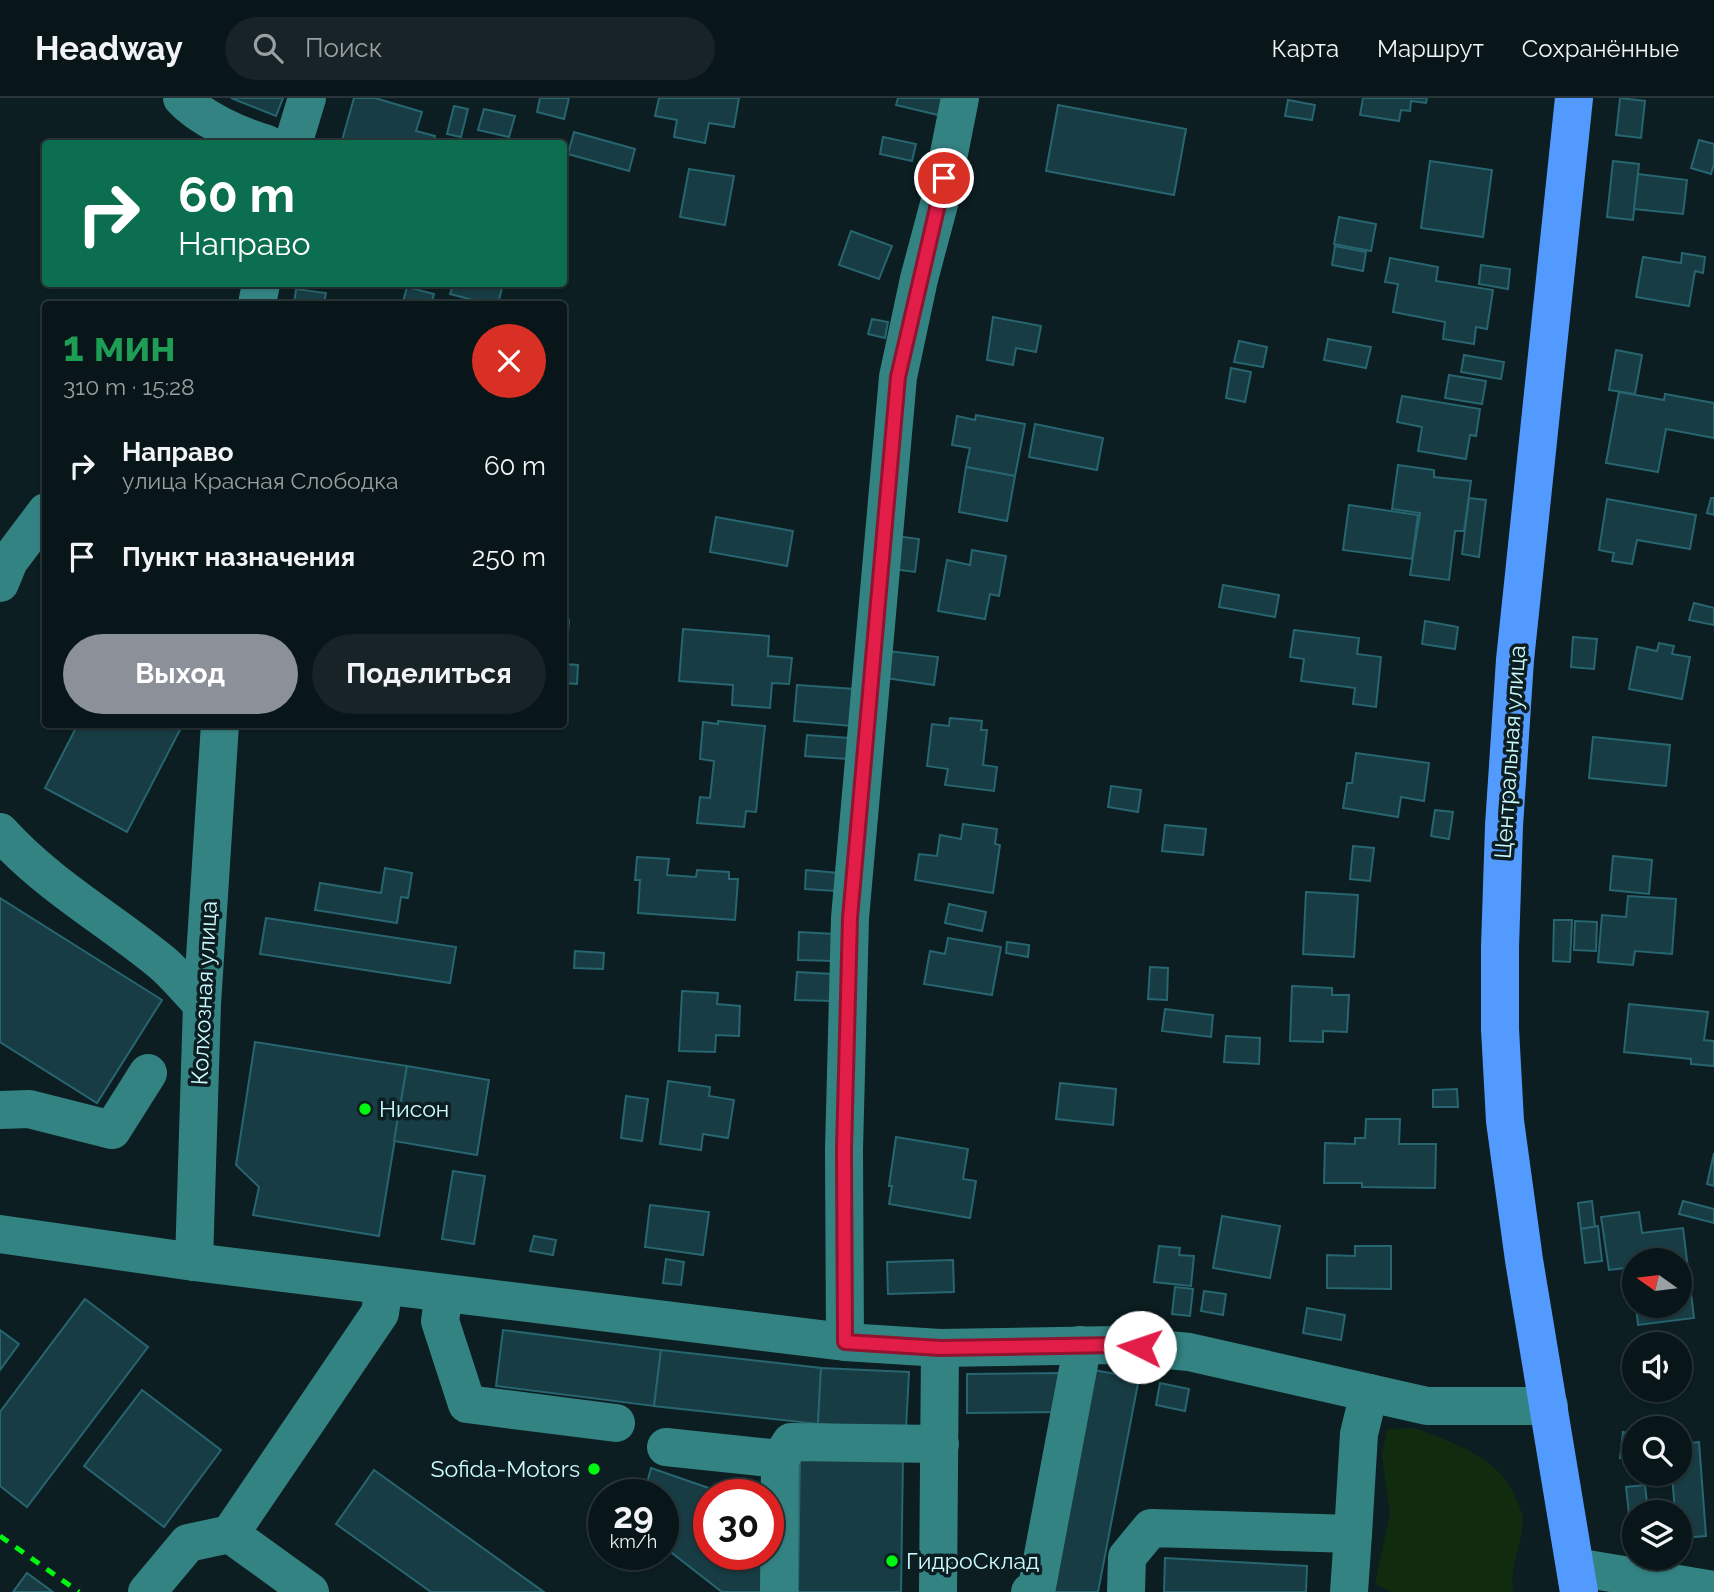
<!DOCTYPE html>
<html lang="ru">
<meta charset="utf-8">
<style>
:root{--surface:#091619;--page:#172326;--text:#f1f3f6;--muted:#999fa2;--line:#293538;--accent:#8c9099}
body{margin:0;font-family:Raleway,sans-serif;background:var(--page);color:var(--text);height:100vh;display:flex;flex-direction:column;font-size:26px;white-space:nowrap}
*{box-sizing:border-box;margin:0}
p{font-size:23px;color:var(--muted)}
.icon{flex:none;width:38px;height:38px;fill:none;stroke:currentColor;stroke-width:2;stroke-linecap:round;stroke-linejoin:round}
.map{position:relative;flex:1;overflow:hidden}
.drawer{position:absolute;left:42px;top:203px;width:525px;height:427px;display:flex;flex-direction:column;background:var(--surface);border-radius:7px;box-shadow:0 2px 5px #0004,0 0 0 2px var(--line)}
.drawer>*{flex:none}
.guide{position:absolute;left:42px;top:42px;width:525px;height:147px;border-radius:7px;box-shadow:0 2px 5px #0004,0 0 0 2px var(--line);background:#0b6e4f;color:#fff;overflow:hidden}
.needle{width:46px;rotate:284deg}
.buttons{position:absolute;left:1622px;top:1150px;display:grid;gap:14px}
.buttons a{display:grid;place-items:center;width:70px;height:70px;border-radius:50%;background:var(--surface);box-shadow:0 2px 5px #0004,0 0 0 2px var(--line);font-size:35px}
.speed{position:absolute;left:588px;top:1381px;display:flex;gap:14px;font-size:35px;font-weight:700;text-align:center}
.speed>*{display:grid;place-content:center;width:91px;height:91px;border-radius:50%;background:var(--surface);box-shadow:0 2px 5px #0004,0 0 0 2px var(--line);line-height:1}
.speed small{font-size:18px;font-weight:400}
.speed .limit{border:10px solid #d22;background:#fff;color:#111}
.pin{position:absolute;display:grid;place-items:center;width:60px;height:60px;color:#fff;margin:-30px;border:4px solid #fff;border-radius:50%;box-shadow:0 2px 7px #0007}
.me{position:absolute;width:77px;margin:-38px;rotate:274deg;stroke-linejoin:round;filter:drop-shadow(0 0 5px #0008)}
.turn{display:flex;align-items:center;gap:24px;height:147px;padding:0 21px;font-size:32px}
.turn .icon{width:91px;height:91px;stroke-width:2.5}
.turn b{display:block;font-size:49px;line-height:60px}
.round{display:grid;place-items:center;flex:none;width:74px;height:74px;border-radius:37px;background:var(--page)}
.head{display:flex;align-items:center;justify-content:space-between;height:119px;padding:0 21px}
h1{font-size:42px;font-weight:700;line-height:52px;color:#1e9e55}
.primary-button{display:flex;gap:14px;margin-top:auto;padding:14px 21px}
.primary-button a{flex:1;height:80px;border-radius:42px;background:var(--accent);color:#fff;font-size:28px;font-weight:700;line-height:80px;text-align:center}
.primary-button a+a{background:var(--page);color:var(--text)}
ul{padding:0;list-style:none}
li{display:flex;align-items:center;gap:21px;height:91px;padding:0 21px}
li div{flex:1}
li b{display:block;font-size:26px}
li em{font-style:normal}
header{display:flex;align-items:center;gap:42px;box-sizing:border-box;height:98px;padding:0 35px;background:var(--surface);border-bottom:2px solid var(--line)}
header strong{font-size:33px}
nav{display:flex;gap:38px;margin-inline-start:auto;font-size:24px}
.search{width:490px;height:63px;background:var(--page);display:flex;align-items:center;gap:18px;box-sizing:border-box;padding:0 24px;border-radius:38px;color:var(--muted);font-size:26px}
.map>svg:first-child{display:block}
</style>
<header>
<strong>Headway</strong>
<div class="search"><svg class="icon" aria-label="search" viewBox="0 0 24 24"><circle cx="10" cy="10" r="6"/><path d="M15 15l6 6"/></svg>Поиск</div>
<nav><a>Карта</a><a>Маршрут</a><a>Сохранённые</a></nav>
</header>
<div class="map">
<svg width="1714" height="1494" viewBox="0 0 1714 1494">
<rect width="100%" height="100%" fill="#0c1e21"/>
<!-- green -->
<path fill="#112b0e" d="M1415,1330c39,15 88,31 102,73 2,5 5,11 6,16 1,23 -14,49 -10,75h-122l-16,-8 15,-71 -8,-57 5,-27z"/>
<!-- building -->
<g fill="#173c43" stroke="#276570" stroke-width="2">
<polygon points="231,0 283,0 276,18"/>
<polygon points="354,0 375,0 422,14 416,33 435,38 433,46 341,46"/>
<polygon points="540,0 569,0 564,21 537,14"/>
<polygon points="659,0 739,0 734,29 709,25 705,45 674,39 677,22 655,18"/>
<polygon points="898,0 943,0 938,17 896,7"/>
<polygon points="1363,0 1427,0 1426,5 1411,3 1410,13 1401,12 1399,23 1360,17"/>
<polygon points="1620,0 1645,3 1641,40 1616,37"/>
<polygon points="1288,2 1315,7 1312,22 1285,18"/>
<polygon points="1058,7 1186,31 1174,97 1046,73"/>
<polygon points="454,8 468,11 461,39 447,36"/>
<polygon points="484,11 515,18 509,39 478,32"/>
<polygon points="574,34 635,51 629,73 568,56"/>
<polygon points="883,39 916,46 912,63 880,56"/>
<polygon points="1699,42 1714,46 1714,66 1711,76 1691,70"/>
<polygon points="1430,63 1492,72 1483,139 1421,130"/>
<polygon points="1613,63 1639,66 1633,122 1607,119"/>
<polygon points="689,71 734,78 725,127 680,119"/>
<polygon points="1638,76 1687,82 1683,116 1634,111"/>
<polygon points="1339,119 1376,126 1371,153 1334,146"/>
<polygon points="851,133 892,148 879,181 839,167"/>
<polygon points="1335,148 1366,154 1363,173 1332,167"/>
<polygon points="1682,155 1705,159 1703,175 1695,173 1689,208 1636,199 1643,159 1681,165"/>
<polygon points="1390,160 1438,169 1436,183 1493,192 1487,231 1476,229 1474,246 1443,241 1445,224 1393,214 1398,186 1385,184"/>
<polygon points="1481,167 1510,171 1508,191 1479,186"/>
<polygon points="453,186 503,186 498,206 488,206 450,196"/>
<polygon points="407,189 434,196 431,206 403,204"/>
<polygon points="296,191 326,195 324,206 294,206"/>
<polygon points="993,219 1041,228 1036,254 1016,250 1013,267 987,262"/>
<polygon points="872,221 888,224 885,240 868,236"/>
<polygon points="1328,241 1371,249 1366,270 1324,262"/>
<polygon points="1239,243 1267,249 1263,269 1234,264"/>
<polygon points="1616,252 1642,257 1635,296 1609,292"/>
<polygon points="1464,257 1504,264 1501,281 1461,274"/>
<polygon points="1231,270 1251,274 1245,304 1226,300"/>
<polygon points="1449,277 1486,283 1482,306 1445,300"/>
<polygon points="1619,294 1664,302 1665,296 1714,305 1714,340 1666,331 1658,374 1606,365"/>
<polygon points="1402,298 1480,311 1476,338 1470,337 1466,361 1418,353 1422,329 1397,324"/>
<polygon points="976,317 1025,326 1015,378 966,369 970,350 952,347 957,318 975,322"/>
<polygon points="1035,326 1103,340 1097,372 1029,359"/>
<polygon points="1398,367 1434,372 1434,379 1471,383 1464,433 1455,433 1449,482 1410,477 1420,415 1392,411"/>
<polygon points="966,369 1015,378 1007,423 959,414"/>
<polygon points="1469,400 1486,402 1479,459 1462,456"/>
<polygon points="1711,400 1714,400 1714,417 1707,415"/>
<polygon points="1607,401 1696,417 1690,451 1637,442 1632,466 1612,463 1614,455 1599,452"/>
<polygon points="1349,407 1418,417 1412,461 1343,452"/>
<polygon points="716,419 793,433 787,468 710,454"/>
<polygon points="896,438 919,441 915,474 892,471"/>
<polygon points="972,452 1006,458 999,498 990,496 985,521 938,513 947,462 970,467"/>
<polygon points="1223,487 1279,497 1275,519 1219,509"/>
<polygon points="1694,505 1714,510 1714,527 1689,522"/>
<polygon points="564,521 569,522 566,561 564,560"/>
<polygon points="1425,523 1458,529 1455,551 1422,546"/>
<polygon points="683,531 769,538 768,558 792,560 789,586 772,585 770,610 732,607 733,587 679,583"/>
<polygon points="1294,532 1359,540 1357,556 1381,559 1376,609 1353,606 1355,590 1301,583 1304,561 1290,559"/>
<polygon points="1573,539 1597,541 1594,571 1571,569"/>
<polygon points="1659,545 1674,548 1672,556 1690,559 1682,601 1629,591 1637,549 1657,553"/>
<polygon points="888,553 938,559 934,587 885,580"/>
<polygon points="564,566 578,567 577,586 564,585"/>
<polygon points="797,587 855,591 852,628 794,623"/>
<polygon points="950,620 982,623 981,632 987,632 983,667 997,669 994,693 945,687 948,671 927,668 932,626 949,628"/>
<polygon points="718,623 765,628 756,714 746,713 744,729 697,725 700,699 710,700 714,663 700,661 703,624 718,626"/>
<polygon points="78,626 183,626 127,734 45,690"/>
<polygon points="807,637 849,640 847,661 805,658"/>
<polygon points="1593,639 1670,647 1666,688 1589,680"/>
<polygon points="1356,655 1429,665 1424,703 1401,699 1398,719 1343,710 1347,685 1352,685"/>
<polygon points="1111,688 1141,692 1138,714 1108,709"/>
<polygon points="1435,712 1453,714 1449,741 1431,738"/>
<polygon points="963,726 997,731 995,746 1000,747 993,795 915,782 919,756 937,758 940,737 961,741"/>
<polygon points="1165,727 1206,731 1203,757 1162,753"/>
<polygon points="1353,748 1374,750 1370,783 1350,781"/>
<polygon points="1613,758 1652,762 1649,796 1610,792"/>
<polygon points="637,759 669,761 667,777 696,779 697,772 729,774 729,781 738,781 735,822 638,815 640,782 635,782"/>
<polygon points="385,770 412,775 408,800 401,799 397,825 315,812 320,785 381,795"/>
<polygon points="806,772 838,775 836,793 805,791"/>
<polygon points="1306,794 1358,797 1354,859 1303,856"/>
<polygon points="1628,798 1676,801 1672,856 1635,853 1633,867 1598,864 1602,817 1626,819"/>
<polygon points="0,800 162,902 97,1005 0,944"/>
<polygon points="949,806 986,814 982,833 945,825"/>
<polygon points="266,820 456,849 450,885 260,856"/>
<polygon points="1554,822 1572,822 1570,864 1553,863"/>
<polygon points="1575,823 1597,824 1596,853 1574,852"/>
<polygon points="799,834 834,836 833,863 798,862"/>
<polygon points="948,840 1001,849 992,897 924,886 930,853 945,856"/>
<polygon points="1007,844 1029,847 1028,859 1006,855"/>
<polygon points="575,853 604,855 603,871 574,870"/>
<polygon points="1150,869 1168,870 1167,902 1148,901"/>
<polygon points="797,874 833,876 832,903 795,902"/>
<polygon points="1292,888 1332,890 1332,897 1349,897 1347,934 1323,933 1323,944 1290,943"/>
<polygon points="682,893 718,895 717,906 740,908 739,938 716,937 715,954 679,953"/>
<polygon points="1629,906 1708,914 1704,942 1714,943 1714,968 1691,966 1691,961 1624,954"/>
<polygon points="1165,911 1213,917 1211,939 1162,933"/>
<polygon points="1226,938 1260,940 1259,966 1224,964"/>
<polygon points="255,944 407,968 379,1138 253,1117 259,1089 236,1067"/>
<polygon points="407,968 489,982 477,1057 394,1043"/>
<polygon points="668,983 710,989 709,998 734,1002 728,1040 703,1036 701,1052 660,1046"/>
<polygon points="1060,985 1116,991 1113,1027 1056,1021"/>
<polygon points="1457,991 1458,1009 1433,1009 1433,992"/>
<polygon points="626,998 648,1001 642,1043 621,1040"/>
<polygon points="1366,1021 1400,1021 1399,1046 1436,1046 1435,1090 1362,1089 1362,1085 1324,1085 1325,1045 1355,1046 1355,1040 1365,1040"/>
<polygon points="896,1039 968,1051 963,1081 976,1083 970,1120 889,1106 892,1088 889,1088"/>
<polygon points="1714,1055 1714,1088 1707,1086"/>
<polygon points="453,1073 485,1078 474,1146 442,1141"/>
<polygon points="1592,1103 1595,1129 1581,1131 1578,1105"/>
<polygon points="1683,1103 1714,1111 1714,1125 1679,1116"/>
<polygon points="650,1107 709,1114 703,1157 645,1149"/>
<polygon points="1639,1114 1642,1135 1683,1130 1694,1220 1638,1227 1636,1208 1680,1208 1680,1162 1634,1162 1634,1169 1609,1172 1601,1119"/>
<polygon points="1222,1118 1280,1128 1270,1180 1213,1170"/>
<polygon points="1598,1128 1602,1163 1585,1165 1581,1131"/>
<polygon points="534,1138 556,1142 553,1157 530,1153"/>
<polygon points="1159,1148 1180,1150 1179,1157 1194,1158 1191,1188 1154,1184"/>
<polygon points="1355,1148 1391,1148 1391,1191 1327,1190 1327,1157 1355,1158"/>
<polygon points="666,1161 684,1164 681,1187 663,1185"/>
<polygon points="953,1162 954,1194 888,1196 887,1164"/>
<polygon points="1175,1189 1193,1191 1190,1218 1172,1216"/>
<polygon points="1204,1193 1226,1196 1223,1217 1201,1213"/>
<polygon points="85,1201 148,1249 27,1409 0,1388 0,1314"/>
<polygon points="1307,1210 1345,1217 1341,1242 1303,1235"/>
<polygon points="0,1232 19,1246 0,1272"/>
<polygon points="503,1232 661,1252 654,1308 496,1288"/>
<polygon points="661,1252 821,1270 818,1326 654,1308"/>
<polygon points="821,1270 909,1274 906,1331 818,1326"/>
<polygon points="1093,1272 1139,1280 1098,1494 1050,1494"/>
<polygon points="1059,1275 1060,1314 967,1315 967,1276"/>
<polygon points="1160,1285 1189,1291 1185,1313 1156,1307"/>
<polygon points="142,1292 221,1352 164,1429 84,1368"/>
<polygon points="1623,1334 1634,1336 1634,1361 1620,1360"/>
<polygon points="1699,1344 1706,1438 1680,1440 1680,1414 1675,1414 1672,1376 1680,1376 1680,1346"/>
<polygon points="800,1357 903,1358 901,1494 798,1494"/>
<polygon points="651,1370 726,1396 709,1396 709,1456 764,1456 767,1494 722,1494 663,1448 663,1396 644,1396"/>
<polygon points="374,1372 544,1494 431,1494 336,1426"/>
<polygon points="1645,1387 1648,1414 1634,1414 1634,1425 1630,1425 1626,1389"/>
<polygon points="1165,1460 1307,1468 1306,1494 1164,1494"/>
<polygon points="27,1475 53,1494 13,1494"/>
</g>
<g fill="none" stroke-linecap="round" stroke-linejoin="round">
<!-- minor -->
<g stroke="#348383" stroke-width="38">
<path d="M182,0c19,21 58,38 85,46"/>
<polyline points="293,46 307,0"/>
<polyline points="257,206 261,186"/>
<polyline points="0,485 9,463 46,414"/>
<path d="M0,734c48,53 106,85 160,129 15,12 28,29 42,43"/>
<polyline points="0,1012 29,1011 112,1032 148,975"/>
<polyline points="0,1136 194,1164 845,1244 940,1250 1116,1247 1189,1254 1427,1308 1549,1308"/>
<polyline points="194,1164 202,906 220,626"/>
<polyline points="444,1195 440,1223 467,1306 616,1325"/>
<polyline points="845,1244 844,1052 850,820 898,279 919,181 939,106 960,0"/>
<polyline points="666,1349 780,1361"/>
<polyline points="230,1436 380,1215 384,1188"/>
<polyline points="1353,1436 1359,1336 1369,1295"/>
<polyline points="1575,1469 1714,1492"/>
<polyline points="147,1494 188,1445 230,1436 310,1494"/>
<polyline points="779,1494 780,1361 791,1344 940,1346"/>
<polyline points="938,1494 940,1250"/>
<polyline points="1030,1494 1036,1494 1079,1266 1080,1247"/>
<polyline points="1126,1494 1127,1459 1151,1430 1353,1436 1349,1494"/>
</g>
<!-- major -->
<polyline stroke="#539aff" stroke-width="38" points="1574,0 1515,562 1504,728 1500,849 1500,931 1505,1023 1524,1162 1579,1494"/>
<!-- rail -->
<polyline stroke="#00f70f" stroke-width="5" stroke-dasharray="10 9" stroke-linecap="butt" points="0,1438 79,1494"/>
</g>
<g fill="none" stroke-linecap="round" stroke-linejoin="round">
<!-- route casing -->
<g stroke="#92132f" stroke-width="18">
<polyline id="route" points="944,80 898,279 850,820 844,1052 845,1244 940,1250 1116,1247 1140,1249"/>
</g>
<!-- route -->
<use href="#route" stroke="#e11d48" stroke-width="12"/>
</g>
<!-- markers -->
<g fill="#00f70f" stroke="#0c1e21" stroke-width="2.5">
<circle cx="365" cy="1011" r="7"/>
<circle cx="594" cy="1371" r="7"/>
<circle cx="892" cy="1463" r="7"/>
</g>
<g text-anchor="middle" stroke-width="7" stroke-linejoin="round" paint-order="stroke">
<!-- street labels -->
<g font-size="23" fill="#ccfbff" stroke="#0c1e21">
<text transform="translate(1510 654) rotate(-86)" y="8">Центральная улица</text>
<text transform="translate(204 895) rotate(-87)" y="8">Колхозная улица</text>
</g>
<!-- poi labels -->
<g font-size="23" fill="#ccfbff" stroke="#0c1e21" text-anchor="start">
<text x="379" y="1019">Нисон</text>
<text x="580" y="1379" text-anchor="end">Sofida-Motors</text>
<text x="906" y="1471">ГидроСклад</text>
</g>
</g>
</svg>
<div class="buttons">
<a><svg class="needle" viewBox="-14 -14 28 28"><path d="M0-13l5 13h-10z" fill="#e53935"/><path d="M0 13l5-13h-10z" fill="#999fa2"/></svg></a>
<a><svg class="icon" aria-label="sound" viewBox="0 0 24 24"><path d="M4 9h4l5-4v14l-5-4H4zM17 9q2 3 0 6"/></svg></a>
<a><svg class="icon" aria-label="search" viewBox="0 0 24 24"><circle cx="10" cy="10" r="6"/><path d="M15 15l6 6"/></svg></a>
<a><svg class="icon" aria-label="layers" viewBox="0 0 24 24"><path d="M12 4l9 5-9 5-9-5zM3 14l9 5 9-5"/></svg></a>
</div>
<div class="speed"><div>29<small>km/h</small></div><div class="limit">30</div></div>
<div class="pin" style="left:944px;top:80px;background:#d93025"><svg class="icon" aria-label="arrive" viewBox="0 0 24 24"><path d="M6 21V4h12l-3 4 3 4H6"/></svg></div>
<svg class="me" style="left:1140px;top:1249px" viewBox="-20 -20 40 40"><circle r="19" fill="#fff"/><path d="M0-13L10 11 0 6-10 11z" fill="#e11d48"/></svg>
<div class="guide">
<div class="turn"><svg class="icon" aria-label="right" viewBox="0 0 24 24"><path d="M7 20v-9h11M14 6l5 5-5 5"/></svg><div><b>60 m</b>Направо</div></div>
</div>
<section class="drawer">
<div class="head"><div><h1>1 мин</h1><p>310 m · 15:28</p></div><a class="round" style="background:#d93025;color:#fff"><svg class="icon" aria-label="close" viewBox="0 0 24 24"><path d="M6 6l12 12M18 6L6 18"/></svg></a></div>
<ul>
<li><svg class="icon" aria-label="right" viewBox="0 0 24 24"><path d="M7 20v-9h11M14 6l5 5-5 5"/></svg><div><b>Направо</b><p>улица Красная Слободка</p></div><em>60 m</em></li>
<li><svg class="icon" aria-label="arrive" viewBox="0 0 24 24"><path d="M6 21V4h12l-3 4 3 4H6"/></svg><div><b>Пункт назначения</b></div><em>250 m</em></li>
</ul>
<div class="primary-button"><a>Выход</a><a>Поделиться</a></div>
</section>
</div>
